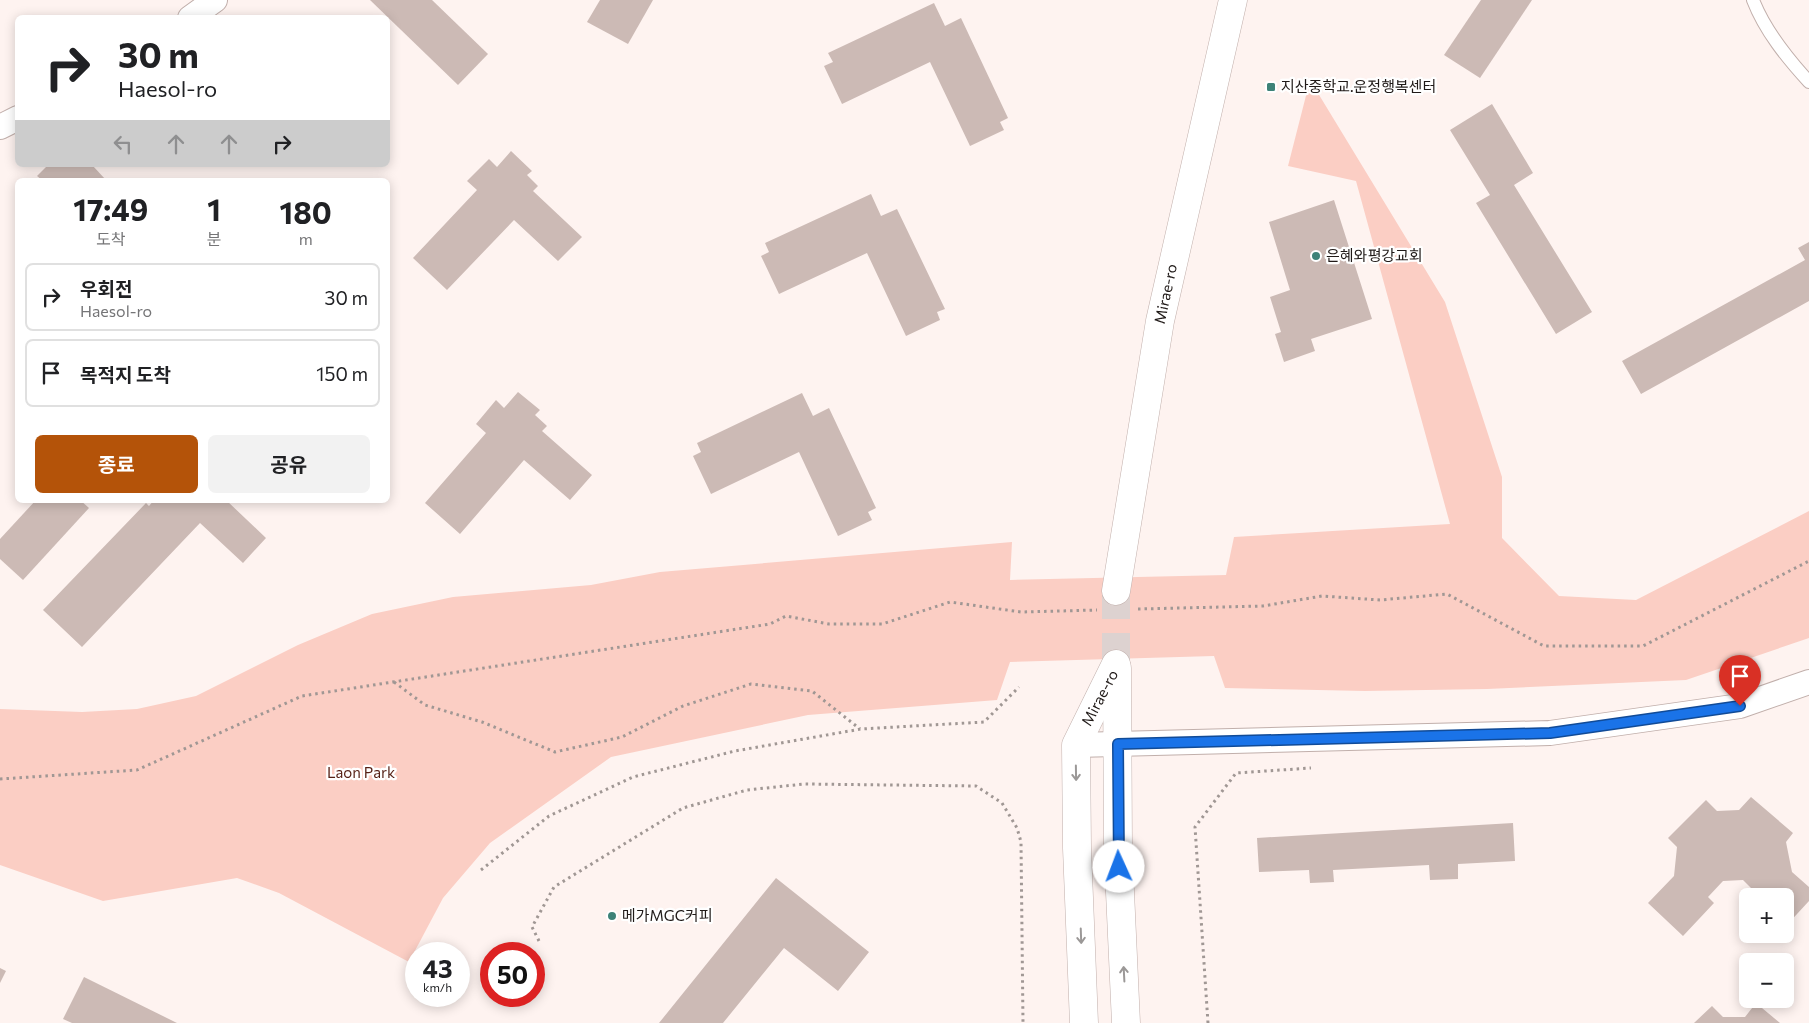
<!DOCTYPE html>
<html lang="ko">
<meta charset="utf-8">
<style>
:root{--surface:#fff;--page:#f2f2f2;--text:#202124;--muted:#757577;--line:#e0e0e0;--accent:#b45309}
body{margin:0;font-family:Commissioner,"Noto Sans KR",sans-serif;background:var(--page);color:var(--text);height:100vh;display:flex;flex-direction:column;font-size:19px;white-space:nowrap}
*{box-sizing:border-box;margin:0}
p{font-size:16px;color:var(--muted)}
.icon{flex:none;width:28px;height:28px;fill:none;stroke:currentColor;stroke-width:2;stroke-linecap:round;stroke-linejoin:round}
.map{position:relative;flex:1;overflow:hidden}
.drawer{position:absolute;left:15px;top:178px;width:375px;height:325px;display:flex;flex-direction:column;background:var(--surface);border-radius:8px;box-shadow:0 2px 12px #0003}
.drawer>*{flex:none}
.guide{position:absolute;left:15px;top:15px;width:375px;height:152px;border-radius:8px;box-shadow:0 2px 12px #0003;background:#fff;color:var(--text);overflow:hidden}
.tools{position:absolute;left:1739px;top:888px;display:grid;gap:10px}
.tools a{display:grid;place-items:center;width:55px;height:55px;border-radius:8px;background:var(--surface);box-shadow:0 2px 12px #0003;font-size:25px}
.speed{position:absolute;left:405px;top:942px;display:flex;gap:10px;font-size:25px;font-weight:700;text-align:center}
.speed>*{display:grid;place-content:center;width:65px;height:65px;border-radius:50%;background:var(--surface);box-shadow:0 2px 12px #0003;line-height:1}
.speed small{font-size:12px;font-weight:400}
.speed .limit{border:8px solid #d22;background:#fff;color:#111}
.pin{position:absolute;display:grid;place-items:center;width:42px;height:42px;color:#fff;margin:-51px -21px;border-radius:50% 50% 50% 0;rotate:-45deg;box-shadow:0 0 5px #0007}
.pin .icon{rotate:45deg}
.me{position:absolute;width:55px;margin:-28px;rotate:358deg;stroke-linejoin:round;filter:drop-shadow(0 0 4px #0008)}
.turn{display:flex;align-items:center;gap:18px;height:105px;padding:0 20px;font-size:22px}
.turn .icon{width:65px;height:65px;stroke-width:2.5}
.turn b{display:block;font-size:35px;line-height:42px}
.lanes{display:flex;align-items:center;height:48px;padding:0 20px;background:#0003;justify-content:center;gap:25px;direction:ltr}
.lanes .off{opacity:.35}
.eta{display:flex;justify-content:space-evenly;align-items:center;height:85px;text-align:center}
.eta b{font-size:30px;font-weight:700;line-height:35px}
.primary-button{display:flex;gap:10px;margin-top:auto;padding:10px 20px}
.primary-button a{flex:1;height:58px;border-radius:8px;background:var(--accent);color:#fff;font-size:20px;font-weight:700;line-height:58px;text-align:center}
.primary-button a+a{background:var(--page);color:var(--text)}
ul{padding:0;list-style:none}
li{display:flex;align-items:center;gap:15px;height:68px;margin:0 10px 8px;padding:0 10px;border:2px solid var(--line);border-radius:8px}
li div{flex:1}
li b{display:block;font-size:19px}
li em{font-style:normal}
.map>svg:first-child{display:block}
</style>
<div class="map">
<svg width="1809" height="1023" viewBox="0 0 1809 1023">
<rect width="100%" height="100%" fill="#fef3f0"/>
<!-- green -->
<polygon fill="#fbcec4" points="1310,80 1445,302 1502,477 1502,538 1559,596 1636,600 1809,511 1809,638 1686,680 1487,689 1365,691 1225,688 1214,656 1010,662 997,700 808,715 611,757 490,843 443,898 409,962 279,893 237,878 103,901 0,865 0,709 82,712 137,709 196,696 298,645 372,614 453,597 591,585 660,572 1012,542 1010,580 1226,575 1234,537 1450,524 1356,181 1288,166"/>
<!-- building -->
<g fill="#ccbab5">
<polygon points="370,0 432,0 488,54 458,85"/>
<polygon points="600,0 653,0 628,44 587,22"/>
<polygon points="1481,0 1532,0 1480,78 1444,55"/>
<polygon points="934,3 945,26 961,18 1008,118 1000,122 1004,130 970,146 930,62 842,104 824,66 833,62 828,53"/>
<polygon points="1492,104 1533,173 1514,185 1592,312 1556,334 1476,203 1490,195 1450,130"/>
<polygon points="511,151 532,171 527,175 538,186 533,191 582,237 558,261 514,220 447,290 413,258 477,190 467,181 489,159 497,167"/>
<polygon points="48,165 92,165 106,180 42,180 37,176"/>
<polygon points="871,194 881,216 897,209 945,309 937,312 940,320 906,336 867,253 779,294 761,256 769,252 765,243"/>
<polygon points="1334,200 1372,319 1311,339 1315,351 1284,362 1275,334 1281,332 1270,297 1290,290 1269,222"/>
<polygon points="1809,242 1809,301 1641,394 1622,361 1805,260 1798,248"/>
<polygon points="518,392 540,410 535,415 547,426 542,431 592,475 570,500 524,460 460,534 425,503 486,433 476,424 496,400 504,408"/>
<polygon points="802,393 813,416 829,408 876,508 868,512 872,520 838,536 799,452 711,494 693,456 701,452 697,443"/>
<polygon points="36,500 80,500 89,508 23,580 0,559 0,539"/>
<polygon points="154,500 226,500 266,538 243,563 200,523 82,647 43,610 146,503 149,506"/>
<polygon points="1751,797 1793,833 1786,842 1792,872 1809,887 1809,901 1785,927 1785,896 1759,896 1743,880 1723,881 1708,897 1714,903 1683,936 1648,903 1674,876 1677,847 1668,838 1706,800 1717,811 1739,810"/>
<polygon points="1513,823 1515,861 1458,864 1458,879 1430,880 1429,865 1333,870 1334,882 1310,883 1309,870 1259,872 1257,838"/>
<polygon points="776,878 869,952 838,991 784,948 723,1023 659,1023"/>
<polygon points="0,968 6,971 0,983"/>
<polygon points="84,977 177,1023 72,1023 63,1019"/>
<polygon points="1756,1003 1780,1023 1694,1023 1712,1006 1723,1017 1745,1017"/>
</g>
<g fill="none" stroke-linecap="round" stroke-linejoin="round">
<!-- secondary-tunnel -->
<polyline stroke="#ddd2d0" stroke-width="28" stroke-dasharray="28 14" stroke-linecap="butt" points="1116,591 1116,664"/>
<!-- service casing -->
<g stroke="#c1afab" stroke-width="14">
<path id="service" d="M1753,0c12,31 34,58 56,82"/>
</g>
<!-- minor casing -->
<g stroke="#c1afab" stroke-width="26">
<g id="minor">
<polyline points="190,18 215,0"/>
<polyline points="0,127 18,118"/>
<polyline points="1076,745 1550,733 1740,706 1809,682"/>
</g>
</g>
<!-- secondary casing -->
<g stroke="#c1afab" stroke-width="29">
<g id="secondary">
<polyline points="1116,591 1160,321 1233,0"/>
<polyline points="1117,668 1118,848 1126,1023"/>
<polyline points="1084,1023 1077,848 1076,745 1116,664"/>
</g>
</g>
<!-- path -->
<g stroke="#a09794" stroke-width="3" stroke-dasharray="2.5 4" stroke-linecap="butt">
<polyline points="1138,609 1263,606 1322,596 1380,600 1447,594 1544,646 1643,646 1809,561"/>
<polyline points="394,682 425,705 482,722 555,752 622,737 683,706 751,684 812,691 860,729"/>
<polyline points="0,779 137,770 302,696 770,624 786,616 829,624 882,624 950,602 1021,612 1097,610"/>
<polyline points="481,870 549,816 633,777 735,751 861,729 984,722 1019,687"/>
<polyline points="539,941 532,927 554,887 683,808 747,790 804,784 976,786 1002,803 1017,828 1021,842 1023,1023"/>
<polyline points="1208,1023 1195,827 1236,773 1311,768"/>
</g>
<!-- service -->
<use href="#service" stroke="#fff" stroke-width="12"/>
<!-- minor -->
<use href="#minor" stroke="#fff" stroke-width="24"/>
<!-- secondary -->
<use href="#secondary" stroke="#fff" stroke-width="28"/>
</g>
<!-- one-way arrows -->
<defs><path id="oneway-shaft" d="M-6 0H5M1.5-3L5.5 0L1.5 3" fill="none" stroke-width="1.6" stroke-linecap="round" stroke-linejoin="round" transform="scale(1.25)"/></defs>
<g stroke="#9b9897">
<use href="#oneway-shaft" transform="translate(1076 773) rotate(89)"/>
<use href="#oneway-shaft" transform="translate(1081 936) rotate(88)"/>
<use href="#oneway-shaft" transform="translate(1124 974) rotate(-93)"/>
</g>
<g fill="none" stroke-linecap="round" stroke-linejoin="round">
<!-- route casing -->
<g stroke="#114b97" stroke-width="12">
<polyline id="route" points="1119,867 1118,744 1550,733 1740,706"/>
</g>
<!-- route -->
<use href="#route" stroke="#1a73e8" stroke-width="9"/>
</g>
<!-- markers -->
<g fill="#3d8278" stroke="#fff" stroke-width="2">
<rect x="1266" y="82" width="10" height="10" rx="2.5"/>
<circle cx="1316" cy="256" r="5"/>
<circle cx="612" cy="916" r="5"/>
</g>
<g text-anchor="middle" stroke-width="4.5" stroke-linejoin="round" paint-order="stroke">
<!-- poi labels -->
<g font-size="15" fill="#201a18" stroke="#fff" text-anchor="start">
<text x="1281" y="92">지산중학교.운정행복센터</text>
<text x="1326" y="261">은혜와평강교회</text>
<text x="622" y="921">메가MGC커피</text>
</g>
<!-- street labels -->
<g font-size="15" fill="#201a18" stroke="#fff">
<text transform="translate(1166 294) rotate(-78)" y="5">Mirae-ro</text>
<text transform="translate(1100 698) rotate(-62)" y="5">Mirae-ro</text>
</g>
<!-- park labels -->
<g font-size="15" fill="#551f14" stroke="#fff">
<text x="361" y="778">Laon Park</text>
</g>
</g>
</svg>
<div class="tools">
<a>+</a>
<a>−</a>
</div>
<div class="speed"><div>43<small>km/h</small></div><div class="limit">50</div></div>
<div class="pin" style="left:1740px;top:706px;background:#d93025"><svg class="icon" aria-label="arrive" viewBox="0 0 24 24"><path d="M6 21V4h12l-3 4 3 4H6"/></svg></div>
<svg class="me" style="left:1119px;top:867px" viewBox="-20 -20 40 40"><circle r="19" fill="#fff"/><path d="M0-13L10 11 0 6-10 11z" fill="#1a73e8"/></svg>
<div class="guide">
<div class="turn"><svg class="icon" aria-label="right" viewBox="0 0 24 24"><path d="M7 20v-9h11M14 6l5 5-5 5"/></svg><div><b>30 m</b>Haesol-ro</div></div>
<div class="lanes"><svg class="icon off" aria-label="left" viewBox="0 0 24 24"><path d="M17 20v-9H6M10 6l-5 5 5 5"/></svg><svg class="icon off" aria-label="ahead" viewBox="0 0 24 24"><path d="M12 20V5M6 11l6-6 6 6"/></svg><svg class="icon off" aria-label="ahead" viewBox="0 0 24 24"><path d="M12 20V5M6 11l6-6 6 6"/></svg><svg class="icon" aria-label="right" viewBox="0 0 24 24"><path d="M7 20v-9h11M14 6l5 5-5 5"/></svg></div>
</div>
<section class="drawer">
<div class="eta">
<div><b>17:49</b><p>도착</p></div>
<div><b>1</b><p>분</p></div>
<div><b>180</b><p>m</p></div>
</div>
<ul>
<li><svg class="icon" aria-label="right" viewBox="0 0 24 24"><path d="M7 20v-9h11M14 6l5 5-5 5"/></svg><div><b>우회전</b><p>Haesol-ro</p></div><em>30 m</em></li>
<li><svg class="icon" aria-label="arrive" viewBox="0 0 24 24"><path d="M6 21V4h12l-3 4 3 4H6"/></svg><div><b>목적지 도착</b></div><em>150 m</em></li>
</ul>
<div class="primary-button"><a>종료</a><a>공유</a></div>
</section>
</div>
